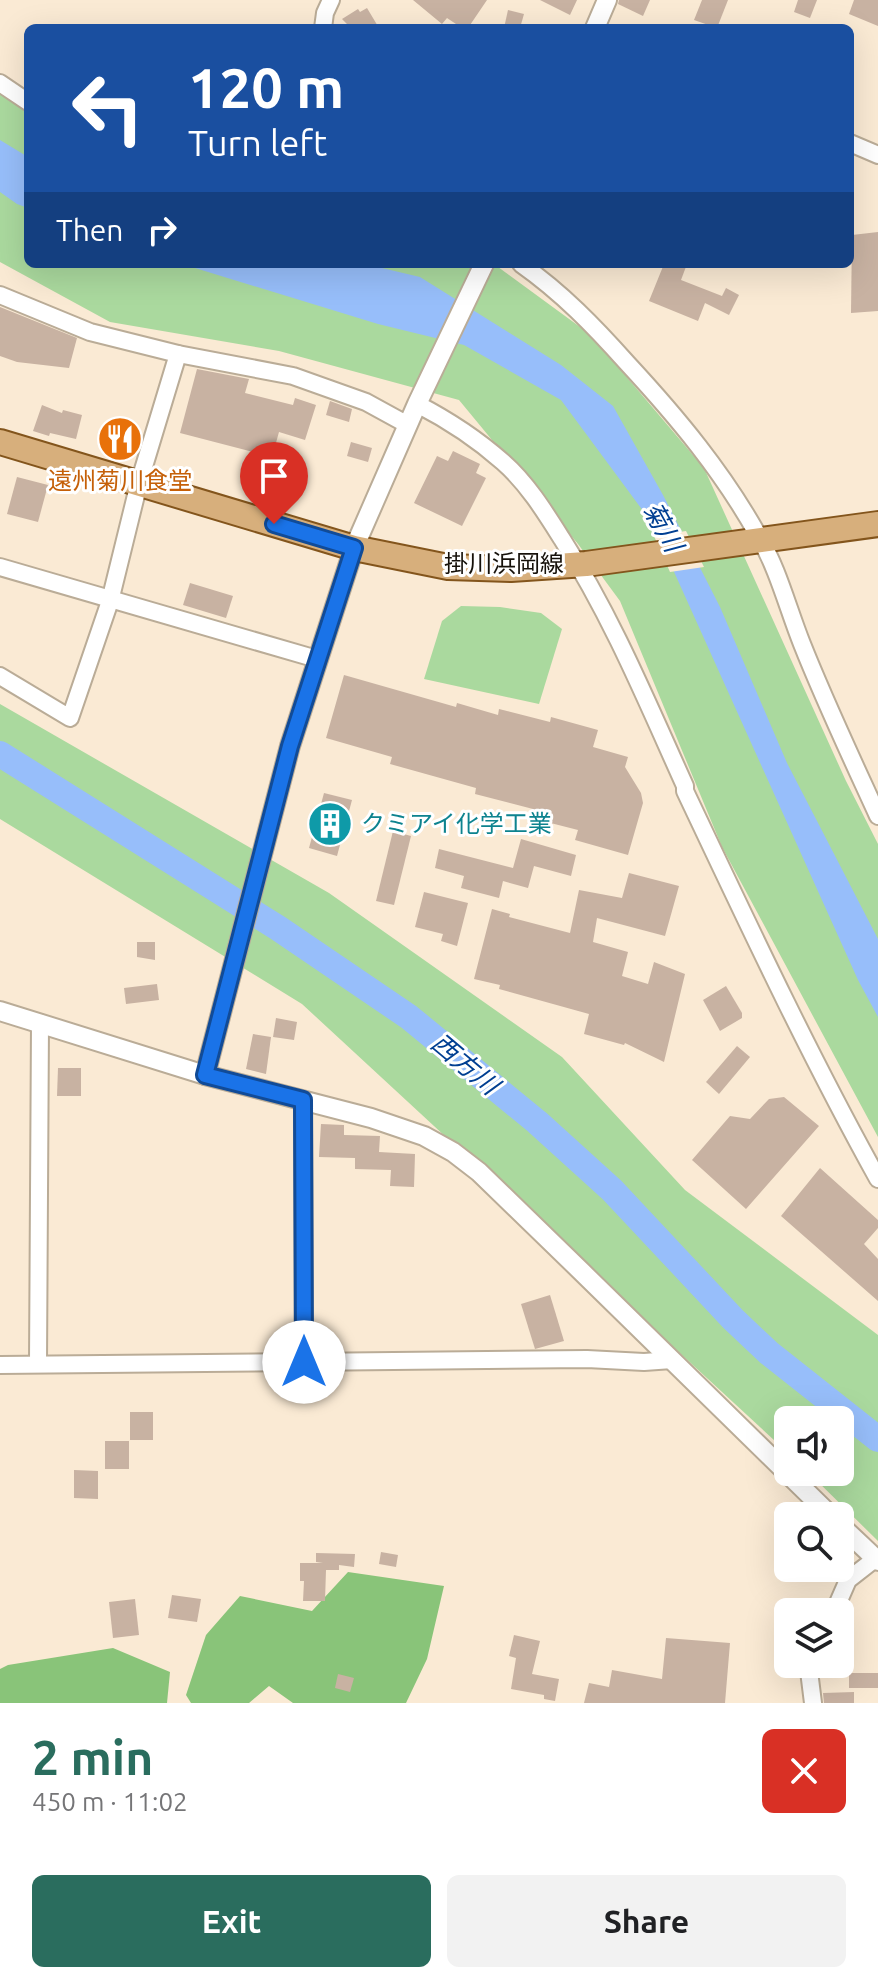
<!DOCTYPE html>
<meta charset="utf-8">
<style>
:root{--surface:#fff;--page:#f2f2f2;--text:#202124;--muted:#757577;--accent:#2a6d5e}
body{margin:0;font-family:Ubuntu,"Noto Sans JP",sans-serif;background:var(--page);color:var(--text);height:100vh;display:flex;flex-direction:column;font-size:30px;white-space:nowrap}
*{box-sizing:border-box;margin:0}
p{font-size:26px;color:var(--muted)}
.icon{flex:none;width:44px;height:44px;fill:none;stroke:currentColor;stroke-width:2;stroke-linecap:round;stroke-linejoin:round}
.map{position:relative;height:1703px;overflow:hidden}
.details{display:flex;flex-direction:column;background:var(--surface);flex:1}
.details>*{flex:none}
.guide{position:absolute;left:24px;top:24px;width:830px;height:244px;border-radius:12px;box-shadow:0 8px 32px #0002;background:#1a4fa0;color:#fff;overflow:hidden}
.buttons{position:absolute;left:774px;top:1406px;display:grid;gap:16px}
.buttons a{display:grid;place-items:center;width:80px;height:80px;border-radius:12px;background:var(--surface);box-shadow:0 8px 32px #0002;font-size:40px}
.pin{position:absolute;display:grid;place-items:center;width:68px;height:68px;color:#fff;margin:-82px -34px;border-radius:50% 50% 50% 0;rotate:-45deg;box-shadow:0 0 8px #0007}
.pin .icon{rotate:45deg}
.me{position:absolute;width:88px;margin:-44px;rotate:0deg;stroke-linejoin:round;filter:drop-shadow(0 0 6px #0008)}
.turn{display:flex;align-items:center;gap:28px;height:168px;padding:0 32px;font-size:36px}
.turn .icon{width:104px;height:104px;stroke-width:2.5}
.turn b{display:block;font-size:56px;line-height:68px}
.then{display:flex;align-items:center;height:76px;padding:0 32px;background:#0003;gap:16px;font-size:30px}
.round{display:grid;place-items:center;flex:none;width:84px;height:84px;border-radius:12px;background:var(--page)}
.head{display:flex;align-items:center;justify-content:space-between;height:136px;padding:0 32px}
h1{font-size:48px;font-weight:700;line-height:60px;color:var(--accent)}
.cta{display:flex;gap:16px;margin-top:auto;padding:16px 32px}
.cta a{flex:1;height:92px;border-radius:12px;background:var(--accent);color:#fff;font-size:32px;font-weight:700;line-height:92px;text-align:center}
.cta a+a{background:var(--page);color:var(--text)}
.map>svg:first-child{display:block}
</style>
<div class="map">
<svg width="878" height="1703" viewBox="0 0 878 1703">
<rect width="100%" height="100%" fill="#faead4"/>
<!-- green -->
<g fill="#aad99e">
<polygon points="0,92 28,110 28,264 494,264 591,335 704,468 846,781 878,844 878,1137 722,847 620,601 578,544 459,400 279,351 110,322 0,262"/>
<polygon points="461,606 500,607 541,613 562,629 539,704 424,679 442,621"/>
<polygon points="0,704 329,893 562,1057 685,1190 878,1335 878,1541 808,1472 840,1472 840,1420 788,1420 788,1453 302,1004 0,819"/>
</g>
<!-- forest -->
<g fill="#89c479">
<polygon points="348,1572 444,1586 427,1659 406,1703 293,1703 269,1686 249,1703 191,1703 186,1695 206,1635 240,1596 312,1611"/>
<polygon points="113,1648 170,1672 167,1703 0,1703 0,1669 8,1665"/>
</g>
<!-- water -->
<g fill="#97befa">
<polygon points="0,140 28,157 28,208 17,204 0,192"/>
<polygon points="182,264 365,264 420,277 561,365 613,406 663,495 720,607 787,763 878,939 878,1017 858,980 652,523 561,400 464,345 378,324"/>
</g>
<!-- pier -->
<polygon fill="#faead4" points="686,531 704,567 670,572 654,536"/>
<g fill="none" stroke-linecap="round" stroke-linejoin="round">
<!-- river -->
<polyline stroke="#97befa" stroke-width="26" points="0,754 278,928 409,1017 537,1122 612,1190 733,1319 769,1353 878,1439"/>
</g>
<!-- building -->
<g fill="#c8b2a2">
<polygon points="413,0 487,0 468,28 462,28 447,18 442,24"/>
<polygon points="540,0 577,0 570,15"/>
<polygon points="619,0 650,0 643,16 618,4"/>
<polygon points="702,0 728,0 717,28 694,20"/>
<polygon points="798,0 817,0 810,18 794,12"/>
<polygon points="854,0 878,0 878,26 849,14"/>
<polygon points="367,8 379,28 351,28 342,19 358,9 360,12"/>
<polygon points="508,10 524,14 520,28 504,28"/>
<polygon points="878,232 878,311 851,313 852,235"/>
<polygon points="664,264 687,264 681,280 722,296 726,288 739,295 729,315 705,303 698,321 649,301"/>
<polygon points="0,307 77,338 69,368 17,362 0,356"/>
<polygon points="197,369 249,379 245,393 293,405 295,398 316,405 305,440 279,432 272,457 180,433"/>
<polygon points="330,401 352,409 349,422 326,415"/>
<polygon points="42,405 62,413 63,410 82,415 76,439 50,433 49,436 33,431"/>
<polygon points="110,421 138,429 130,458 102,449"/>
<polygon points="351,442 372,448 368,462 347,456"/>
<polygon points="453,451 480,464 476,473 486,478 462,526 414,503 437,456 448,461"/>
<polygon points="17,477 48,485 38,522 7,514"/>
<polygon points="190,583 233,596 226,618 183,605"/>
<polygon points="344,675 456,707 457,703 498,715 499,709 550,722 551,717 598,730 593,747 628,757 625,767 641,793 643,803 628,855 575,840 578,830 531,818 533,809 475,794 476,788 390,764 392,757 326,738"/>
<polygon points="324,793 352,800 337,856 309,848"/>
<polygon points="393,831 411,836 394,905 376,901"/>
<polygon points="521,839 576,855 571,876 534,866 528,888 503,881 499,898 461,888 464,876 435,868 439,849 513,868"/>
<polygon points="629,873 679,886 665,936 597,918 593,942 628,952 622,976 648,984 654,962 685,974 664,1062 625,1043 624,1045 584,1034 589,1014 499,989 500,985 474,979 492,909 510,914 509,917 570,933 579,890 622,898"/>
<polygon points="424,892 468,903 457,946 441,941 443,934 415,927"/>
<polygon points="137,942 155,942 155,960 137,957"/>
<polygon points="157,984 159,1000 126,1004 124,988"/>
<polygon points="726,986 742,1013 742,1018 720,1031 703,1000"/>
<polygon points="276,1018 297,1022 294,1040 273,1037"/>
<polygon points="253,1034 271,1037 266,1074 246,1069"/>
<polygon points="737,1046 750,1057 719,1094 706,1082"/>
<polygon points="58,1068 81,1068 81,1096 57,1096"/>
<polygon points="784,1097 819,1126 746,1209 692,1160 730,1116 750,1119 769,1099"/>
<polygon points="321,1124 344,1125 344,1135 380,1136 379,1152 415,1154 414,1187 390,1186 391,1170 355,1169 355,1158 319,1157"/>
<polygon points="820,1168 878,1220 878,1228 864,1244 878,1259 878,1301 781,1216"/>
<polygon points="550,1295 564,1341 535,1349 521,1304"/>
<rect x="130" y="1412" width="23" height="28"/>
<rect x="105" y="1441" width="24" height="28"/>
<polygon points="74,1470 98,1471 98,1499 74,1498"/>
<polygon points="381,1552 398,1555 396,1567 379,1564"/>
<polygon points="316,1553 355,1554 354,1567 339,1565 339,1570 326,1570 325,1601 303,1601 304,1581 300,1581 300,1563 323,1563 316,1562"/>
<polygon points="172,1595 201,1599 197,1622 168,1618"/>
<polygon points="135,1599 139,1635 113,1638 109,1602"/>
<polygon points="514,1635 540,1641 532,1674 559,1679 555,1701 544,1699 544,1695 511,1689 516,1658 509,1656"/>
<polygon points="666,1638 730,1643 725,1703 584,1703 589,1683 609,1687 612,1670 662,1679"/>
<rect x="849" y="1673" width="29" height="15"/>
<polygon points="338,1674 354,1678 350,1692 335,1688"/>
<polygon points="854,1692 854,1703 824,1703 823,1693"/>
</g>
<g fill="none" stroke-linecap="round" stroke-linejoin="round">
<!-- minor casing -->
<g stroke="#baac97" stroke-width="20">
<g id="minor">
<polyline points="323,28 325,13 331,0"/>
<polyline points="0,83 28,102"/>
<polyline points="850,143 878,155"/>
<path d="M521,264c41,29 73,62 106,99 50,54 96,109 132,174 19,32 29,72 43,107 23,58 50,115 76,172"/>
<polyline points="0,295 90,332 178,354 293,376 366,402 408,425"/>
<path d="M417,404c31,16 60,35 86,58 24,21 42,50 59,77 50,78 85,163 123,247v5c62,131 123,262 193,388"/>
<polyline points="0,567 317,659"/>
<polyline points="0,676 70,718 110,601 139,483 178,354"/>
<polyline points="303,1100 304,1362"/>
<polyline points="38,1364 40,1023"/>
<polyline points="0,1365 587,1359 644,1362 672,1360"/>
<polyline points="834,1612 848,1580 875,1559"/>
<polyline points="812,1664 809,1671 813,1703"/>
</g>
</g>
<!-- tertiary casing -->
<g stroke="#baac97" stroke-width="22">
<g id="tertiary">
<polyline points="595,28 607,0"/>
<polyline points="0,1011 205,1075 371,1118 424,1136 453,1152 479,1172 583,1273 831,1516"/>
<polyline points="205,1075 290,746 354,548 417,404 484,264"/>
<polyline points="840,1525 878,1561"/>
</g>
</g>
<!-- primary casing -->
<g stroke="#83551c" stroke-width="28">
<polyline id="primary" points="0,442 354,548 448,567 511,569 586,564 878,524"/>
</g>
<!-- minor -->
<use href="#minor" stroke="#fff" stroke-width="16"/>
<!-- tertiary -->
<use href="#tertiary" stroke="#fff" stroke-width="18"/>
<!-- primary -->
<use href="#primary" stroke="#d7af7c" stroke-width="24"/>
</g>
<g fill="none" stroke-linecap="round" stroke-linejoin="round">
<!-- route casing -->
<g stroke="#114b97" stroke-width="20">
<polyline id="route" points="274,524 354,548 290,746 205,1075 303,1100 304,1362"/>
</g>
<!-- route -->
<use href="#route" stroke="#1a73e8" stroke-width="14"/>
</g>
<!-- icons -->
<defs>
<g id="restaurant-disc" transform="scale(2.3)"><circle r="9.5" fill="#e8710a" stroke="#fff"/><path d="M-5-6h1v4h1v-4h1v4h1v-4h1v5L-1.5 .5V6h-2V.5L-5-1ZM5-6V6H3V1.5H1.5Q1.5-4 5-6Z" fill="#fff"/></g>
<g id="building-disc" transform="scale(2.3)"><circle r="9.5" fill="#0f9aa8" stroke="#fff"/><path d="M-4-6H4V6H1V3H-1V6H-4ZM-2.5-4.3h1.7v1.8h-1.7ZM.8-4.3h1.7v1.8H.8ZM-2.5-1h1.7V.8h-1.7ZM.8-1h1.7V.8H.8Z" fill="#fff"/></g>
</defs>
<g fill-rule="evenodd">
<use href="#restaurant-disc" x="120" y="439"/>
<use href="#building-disc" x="330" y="824"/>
</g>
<g text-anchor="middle" stroke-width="6" stroke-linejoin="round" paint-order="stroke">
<!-- food labels -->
<g font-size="24" fill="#c56008" stroke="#fff">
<text x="120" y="489">遠州菊川食堂</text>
</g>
<!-- street labels -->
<g font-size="24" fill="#16110a" stroke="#fff">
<text x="504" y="572">掛川浜岡線</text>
</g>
<!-- culture labels -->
<g font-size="24" fill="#0d838f" stroke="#fff" text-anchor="start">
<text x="361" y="832">クミアイ化学工業</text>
</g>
<!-- water labels -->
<g font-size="26" font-style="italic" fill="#003f92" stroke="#fff">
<text transform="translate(663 527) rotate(61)" y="9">菊川</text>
<text transform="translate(465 1064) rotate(40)" y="9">西方川</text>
</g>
</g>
</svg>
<div class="buttons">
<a><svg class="icon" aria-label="sound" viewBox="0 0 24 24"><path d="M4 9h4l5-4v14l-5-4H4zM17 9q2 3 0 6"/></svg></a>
<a><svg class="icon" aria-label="search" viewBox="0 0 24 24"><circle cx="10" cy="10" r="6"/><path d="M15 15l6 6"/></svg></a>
<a><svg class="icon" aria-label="layers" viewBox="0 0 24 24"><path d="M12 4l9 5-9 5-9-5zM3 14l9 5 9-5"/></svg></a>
</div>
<div class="pin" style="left:274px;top:524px;background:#d93025"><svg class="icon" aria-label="arrive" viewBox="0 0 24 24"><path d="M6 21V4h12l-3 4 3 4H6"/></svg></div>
<svg class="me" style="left:304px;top:1362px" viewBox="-20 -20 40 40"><circle r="19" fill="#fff"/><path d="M0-13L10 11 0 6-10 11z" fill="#1a73e8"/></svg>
<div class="guide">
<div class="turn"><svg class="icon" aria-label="left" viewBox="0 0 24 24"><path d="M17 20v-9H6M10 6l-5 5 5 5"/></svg><div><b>120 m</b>Turn left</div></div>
<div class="then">Then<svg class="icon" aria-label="right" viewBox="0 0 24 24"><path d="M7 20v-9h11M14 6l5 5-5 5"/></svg></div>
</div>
</div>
<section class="details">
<div class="head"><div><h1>2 min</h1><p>450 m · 11:02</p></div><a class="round" style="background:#d93025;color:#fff"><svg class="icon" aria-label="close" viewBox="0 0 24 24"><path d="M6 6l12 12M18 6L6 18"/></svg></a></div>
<div class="cta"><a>Exit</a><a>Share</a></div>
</section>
